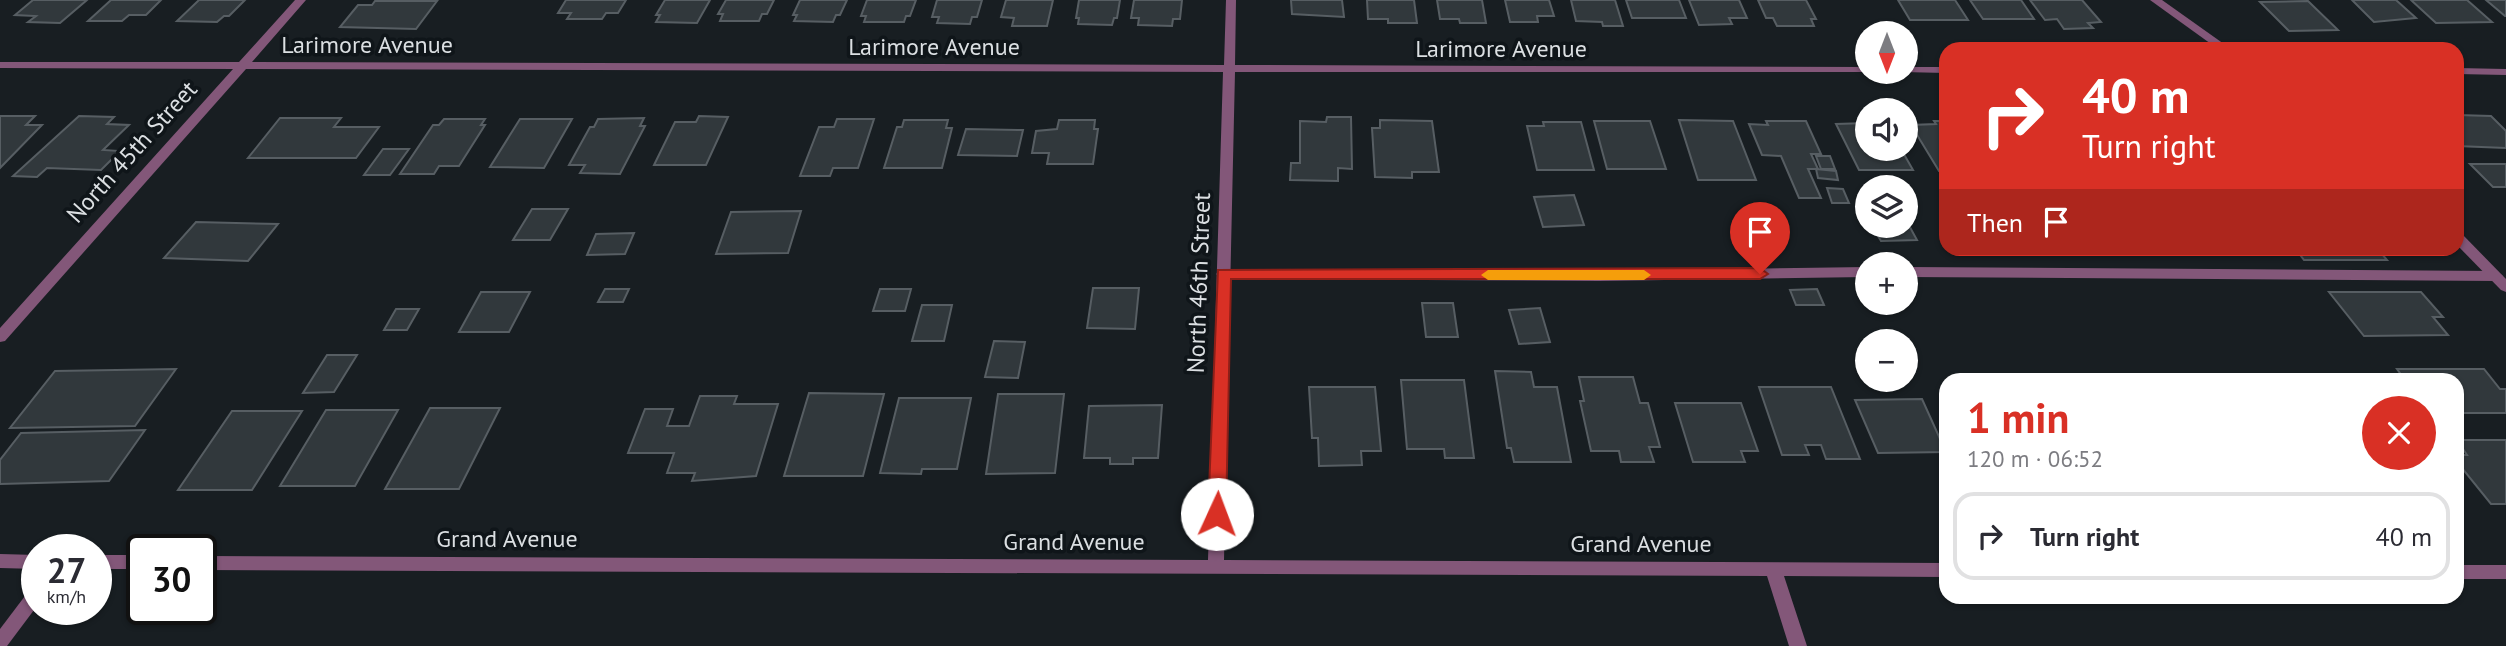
<!DOCTYPE html>
<meta charset="utf-8">
<style>
:root{--surface:#fff;--page:#f7f7f7;--text:#2b2b33;--muted:#7c7c81;--line:#e1e1e2;--accent:#d93025}
body{margin:0;font-family:"PT Sans",sans-serif;background:var(--page);color:var(--text);height:100vh;display:flex;flex-direction:column;font-size:26px;white-space:nowrap}
*{box-sizing:border-box;margin:0}
p{font-size:23px;color:var(--muted)}
.icon{flex:none;width:38px;height:38px;fill:none;stroke:currentColor;stroke-width:2;stroke-linecap:round;stroke-linejoin:round}
.map{position:relative;flex:1;overflow:hidden}
.sheet{position:absolute;left:1939px;top:373px;width:525px;height:231px;display:flex;flex-direction:column;background:var(--surface);border-radius:21px;box-shadow:0 2px 5px #0004}
.sheet>*{flex:none}
.banner{position:absolute;left:1939px;top:42px;width:525px;height:214px;border-radius:21px;box-shadow:0 2px 5px #0004;background:#d93025;color:#fff;overflow:hidden}
.needle{width:46px;rotate:180deg}
.tools{position:absolute;left:1855px;top:21px;display:grid;gap:14px}
.tools a{display:grid;place-items:center;width:63px;height:63px;border-radius:50%;background:var(--surface);box-shadow:0 2px 5px #0004;font-size:35px}
.speed{position:absolute;left:21px;top:534px;display:flex;gap:14px;font-size:35px;font-weight:700;text-align:center}
.speed>*{display:grid;place-content:center;width:91px;height:91px;border-radius:50%;background:var(--surface);box-shadow:0 2px 5px #0004;line-height:1}
.speed small{font-size:18px;font-weight:400}
.speed .limit{border:4px solid #111;border-radius:10px;background:#fff;color:#111}
.pin{position:absolute;display:grid;place-items:center;width:60px;height:60px;color:#fff;margin:-72px -30px;border-radius:50% 50% 50% 0;rotate:-45deg;box-shadow:0 0 7px #0007}
.pin .icon{rotate:45deg}
.me{position:absolute;width:77px;margin:-38px;rotate:2deg;stroke-linejoin:round;filter:drop-shadow(0 0 5px #0008)}
.turn{display:flex;align-items:center;gap:24px;height:147px;padding:0 28px;font-size:32px}
.turn .icon{width:91px;height:91px;stroke-width:2.5}
.turn b{display:block;font-size:49px;line-height:60px}
.then{display:flex;align-items:center;height:66px;padding:0 28px;background:#0003;gap:14px;font-size:26px}
.round{display:grid;place-items:center;flex:none;width:74px;height:74px;border-radius:37px;background:var(--page)}
.summary{display:flex;align-items:center;justify-content:space-between;height:119px;padding:0 28px}
h1{font-size:42px;font-weight:600;line-height:52px;color:var(--accent)}
ul{padding:0;list-style:none}
li{display:flex;align-items:center;gap:21px;height:88px;margin:0 14px 10px;padding:0 14px;border:4px solid var(--line);border-radius:21px}
li div{flex:1}
li b{display:block;font-size:26px}
li em{font-style:normal}
.map>svg:first-child{display:block}
</style>
<div class="map">
<svg width="2506" height="646" viewBox="0 0 2506 646">
<rect width="100%" height="100%" fill="#181e22"/>
<!-- building -->
<g fill="#31383c" stroke="#575e63" stroke-width="2">
<polygon points="33,0 87,0 60,23 28,22 36,16 15,15"/>
<polygon points="111,0 161,0 146,15 129,15 122,21 88,21"/>
<polygon points="199,0 245,0 229,16 224,16 217,22 177,21"/>
<polygon points="566,0 626,0 618,13 606,13 602,19 567,19 571,13 558,13"/>
<polygon points="665,0 710,0 697,23 656,22 660,15 656,15"/>
<polygon points="726,0 774,0 767,14 762,14 759,21 720,21 723,14 718,14"/>
<polygon points="800,0 847,0 840,15 836,15 833,22 794,21 797,15 793,15"/>
<polygon points="867,0 916,0 910,16 906,16 904,22 864,22 866,16 861,16"/>
<polygon points="937,0 982,0 977,17 972,17 970,24 937,23 939,17 932,17"/>
<polygon points="1006,0 1053,0 1047,26 1012,26 1014,18 1001,17"/>
<polygon points="1079,0 1120,0 1117,18 1114,18 1112,25 1078,24 1079,18 1076,18"/>
<polygon points="1134,0 1182,0 1180,19 1173,19 1172,26 1138,25 1139,18 1131,18"/>
<polygon points="1291,0 1342,0 1344,17 1292,14"/>
<polygon points="1367,0 1414,0 1417,23 1388,23 1388,19 1368,19"/>
<polygon points="1437,0 1482,0 1486,23 1460,23 1459,19 1440,19"/>
<polygon points="1505,0 1549,0 1554,16 1537,16 1538,22 1510,22"/>
<polygon points="1571,0 1615,0 1623,26 1603,26 1602,22 1576,21"/>
<polygon points="1626,0 1679,0 1686,18 1632,18"/>
<polygon points="1689,0 1739,0 1747,18 1729,18 1732,24 1699,25"/>
<polygon points="1758,0 1806,0 1816,19 1811,19 1814,26 1777,26 1773,18 1766,18"/>
<polygon points="1898,0 1955,0 1968,20 1910,20"/>
<polygon points="1970,0 2021,0 2034,19 1983,19"/>
<polygon points="2030,0 2082,0 2101,22 2088,23 2093,28 2064,29 2057,19 2045,20"/>
<polygon points="2352,0 2396,0 2416,18 2374,22"/>
<polygon points="2411,0 2467,0 2492,22 2436,23"/>
<polygon points="2486,0 2506,0 2506,16 2505,16"/>
<polygon points="375,1 437,1 416,29 340,27 358,5 372,5"/>
<polygon points="2308,1 2338,30 2289,31 2260,2"/>
<polygon points="2457,115 2491,116 2506,131 2506,148 2457,146"/>
<polygon points="0,116 35,116 26,125 42,125 0,168"/>
<polygon points="79,116 114,117 107,124 129,125 103,150 120,151 101,170 47,168 37,177 13,176"/>
<polygon points="699,116 728,117 706,165 654,165 675,122 696,122"/>
<polygon points="1327,117 1351,117 1352,169 1338,168 1338,181 1290,180 1291,163 1300,163 1300,121 1326,122"/>
<polygon points="280,118 341,118 334,127 379,127 356,158 248,158"/>
<polygon points="644,118 640,126 645,126 620,174 580,173 585,165 569,165 590,127 594,127 598,119"/>
<polygon points="444,119 485,119 481,125 485,125 459,166 439,166 434,174 400,174 433,125 439,125"/>
<polygon points="520,119 572,119 544,168 490,167"/>
<polygon points="837,119 874,119 858,168 833,168 830,176 800,176 819,127 834,127"/>
<polygon points="904,120 948,120 946,128 952,128 942,168 884,168 897,127 902,127"/>
<polygon points="1059,120 1095,120 1094,129 1098,129 1093,164 1047,164 1049,153 1032,153 1036,131 1057,129"/>
<polygon points="1380,120 1432,121 1439,172 1412,172 1412,178 1375,177 1372,128 1380,128"/>
<polygon points="1679,120 1733,121 1756,180 1698,180"/>
<polygon points="1594,121 1650,121 1666,169 1607,169"/>
<polygon points="1766,121 1806,121 1821,154 1811,154 1818,169 1808,169 1821,198 1799,198 1781,156 1762,155 1749,124 1768,125"/>
<polygon points="1934,121 1946,121 1946,171 1939,171 1911,125 1936,124"/>
<polygon points="1543,122 1581,122 1594,170 1537,170 1527,126 1544,126"/>
<polygon points="1867,123 1867,149 1901,149 1913,170 1859,170 1836,124"/>
<polygon points="966,129 1023,130 1017,156 958,155"/>
<polygon points="383,149 409,149 390,175 364,175"/>
<polygon points="1816,156 1830,156 1835,169 1821,169"/>
<polygon points="2470,164 2506,164 2506,187 2493,187"/>
<polygon points="1816,169 1836,171 1838,180 1818,178"/>
<polygon points="1827,188 1843,189 1849,203 1832,203"/>
<polygon points="1574,195 1584,225 1543,227 1534,197"/>
<polygon points="532,209 568,209 550,240 513,240"/>
<polygon points="801,211 788,253 716,254 731,212"/>
<polygon points="1906,220 1917,240 1881,241 1872,226 1906,226"/>
<polygon points="196,222 278,224 248,261 164,258"/>
<polygon points="634,233 625,254 587,255 596,234"/>
<polygon points="2295,248 2377,248 2387,260 2304,260"/>
<polygon points="1093,288 1139,288 1135,329 1087,328"/>
<polygon points="605,289 629,289 623,302 598,302"/>
<polygon points="880,289 911,289 905,311 873,311"/>
<polygon points="1817,289 1824,305 1796,305 1790,290"/>
<polygon points="481,292 530,292 509,332 459,332"/>
<polygon points="2329,292 2421,292 2443,317 2433,317 2448,335 2364,336"/>
<polygon points="1422,303 1453,303 1458,337 1426,337"/>
<polygon points="922,305 952,305 944,341 912,341"/>
<polygon points="1540,308 1550,342 1519,344 1509,310"/>
<polygon points="396,309 419,309 407,330 384,330"/>
<polygon points="994,341 1025,342 1018,378 985,377"/>
<polygon points="327,355 357,355 334,392 303,393"/>
<polygon points="176,369 135,426 10,428 55,371"/>
<polygon points="2397,369 2484,369 2500,389 2506,389 2506,413 2457,413 2457,380 2405,380"/>
<polygon points="1495,371 1531,372 1534,387 1557,387 1571,462 1514,462 1511,448 1507,448"/>
<polygon points="1579,377 1633,377 1640,403 1648,403 1660,447 1649,447 1654,462 1621,462 1619,451 1591,451 1580,401 1584,401"/>
<polygon points="1401,380 1464,380 1474,458 1445,458 1444,449 1407,449"/>
<polygon points="1309,387 1375,387 1381,451 1361,451 1362,465 1319,466 1318,438 1312,438"/>
<polygon points="1759,387 1831,387 1860,459 1826,459 1821,445 1805,445 1809,455 1782,455"/>
<polygon points="809,393 884,394 863,476 784,476"/>
<polygon points="998,394 1064,394 1055,473 986,474"/>
<polygon points="700,396 737,396 734,404 778,404 756,476 692,481 695,473 667,473 674,453 628,453 645,409 673,409 667,426 689,426"/>
<polygon points="899,398 971,398 957,469 922,469 921,474 880,473"/>
<polygon points="1922,399 1946,452 1878,453 1855,400"/>
<polygon points="1675,403 1741,403 1758,451 1741,451 1745,462 1693,462"/>
<polygon points="1162,405 1158,458 1133,458 1133,464 1110,464 1110,458 1084,458 1089,406"/>
<polygon points="430,408 500,408 459,489 385,489"/>
<polygon points="326,410 398,410 355,486 280,486"/>
<polygon points="232,411 302,411 252,490 178,490"/>
<polygon points="145,430 109,481 0,484 0,460 21,433"/>
<polygon points="2457,440 2506,440 2506,504 2491,504 2457,462 2457,455 2467,455"/>
</g>
<g fill="none" stroke-linecap="round" stroke-linejoin="round">
<!-- service -->
<g fill="#835779" fill-rule="evenodd">
<polygon points="1867,267 1867,277 1599,281 1223,279 1216,274 1223,269 1599,271"/>
<polygon points="1906,267 2496,271 2503,276 2496,281 1906,277"/>
</g>
<!-- minor -->
<g fill="#835779" fill-rule="evenodd">
<polygon points="295,0 306,0 252,62 1224,65 1226,0 1236,0 1235,65 1867,67 1867,72 1871,72 1235,72 1224,560 1946,563 1946,577 1784,576 1807,646 1789,646 1767,576 201,570 201,556 1208,560 1223,72 246,69 5,341 0,342 0,328 233,69 0,68 0,62 239,62"/>
<polygon points="2150,0 2162,0 2231,49 2218,49"/>
<polygon points="1906,67 1946,67 1946,73 1902,72 1906,72"/>
<polygon points="2457,68 2506,69 2506,75 2457,74"/>
<polygon points="2457,233 2462,234 2506,279 2506,292 2501,290 2457,245"/>
<polygon points="0,554 37,555 37,569 0,568"/>
<rect x="96" y="555" width="46" height="14"/>
<rect x="2457" y="565" width="49" height="14"/>
<polygon points="37,586 37,606 7,646 0,646 0,629 31,588"/>
</g>
</g>
<!-- route -->
<polygon fill="#d93025" stroke="#8d1f18" stroke-width="2" points="1760,268 1768,274 1760,279 1231,279 1226,514 1223,519 1217,521 1211,519 1208,514 1218,270"/>
<!-- slow -->
<polygon fill="#f59e0b" points="1488,270 1644,270 1651,275 1644,280 1488,280 1481,275"/>
<g text-anchor="middle" stroke-width="7" stroke-linejoin="round" paint-order="stroke">
<!-- street labels -->
<g font-size="24" fill="#dbdfe2" stroke="#0f1519">
<text x="367" y="53">Larimore Avenue</text>
<text x="934" y="55">Larimore Avenue</text>
<text x="1501" y="57">Larimore Avenue</text>
<text transform="translate(132 152) rotate(-48)" y="8">North 45th Street</text>
<text transform="translate(1199 283) rotate(-88)" y="8">North 46th Street</text>
<text x="507" y="547">Grand Avenue</text>
<text x="1074" y="550">Grand Avenue</text>
<text x="1641" y="552">Grand Avenue</text>
</g>
</g>
</svg>
<div class="tools">
<a><svg class="needle" viewBox="-14 -14 28 28"><path d="M0-13l5 13h-10z" fill="#e53935"/><path d="M0 13l5-13h-10z" fill="#7c7c81"/></svg></a>
<a><svg class="icon" aria-label="sound" viewBox="0 0 24 24"><path d="M4 9h4l5-4v14l-5-4H4zM17 9q2 3 0 6"/></svg></a>
<a><svg class="icon" aria-label="layers" viewBox="0 0 24 24"><path d="M12 4l9 5-9 5-9-5zM3 14l9 5 9-5"/></svg></a>
<a>+</a>
<a>−</a>
</div>
<div class="speed"><div>27<small>km/h</small></div><div class="limit">30</div></div>
<div class="pin" style="left:1760px;top:274px;background:#d93025"><svg class="icon" aria-label="arrive" viewBox="0 0 24 24"><path d="M6 21V4h12l-3 4 3 4H6"/></svg></div>
<svg class="me" style="left:1217px;top:514px" viewBox="-20 -20 40 40"><circle r="19" fill="#fff"/><path d="M0-13L10 11 0 6-10 11z" fill="#d93025"/></svg>
<div class="banner">
<div class="turn"><svg class="icon" aria-label="right" viewBox="0 0 24 24"><path d="M7 20v-9h11M14 6l5 5-5 5"/></svg><div><b>40 m</b>Turn right</div></div>
<div class="then">Then<svg class="icon" aria-label="arrive" viewBox="0 0 24 24"><path d="M6 21V4h12l-3 4 3 4H6"/></svg></div>
</div>
<section class="sheet">
<div class="summary"><div><h1>1 min</h1><p>120 m · 06:52</p></div><a class="round" style="background:#d93025;color:#fff"><svg class="icon" aria-label="close" viewBox="0 0 24 24"><path d="M6 6l12 12M18 6L6 18"/></svg></a></div>
<ul>
<li><svg class="icon" aria-label="right" viewBox="0 0 24 24"><path d="M7 20v-9h11M14 6l5 5-5 5"/></svg><div><b>Turn right</b></div><em>40 m</em></li>
</ul>
</section>
</div>
